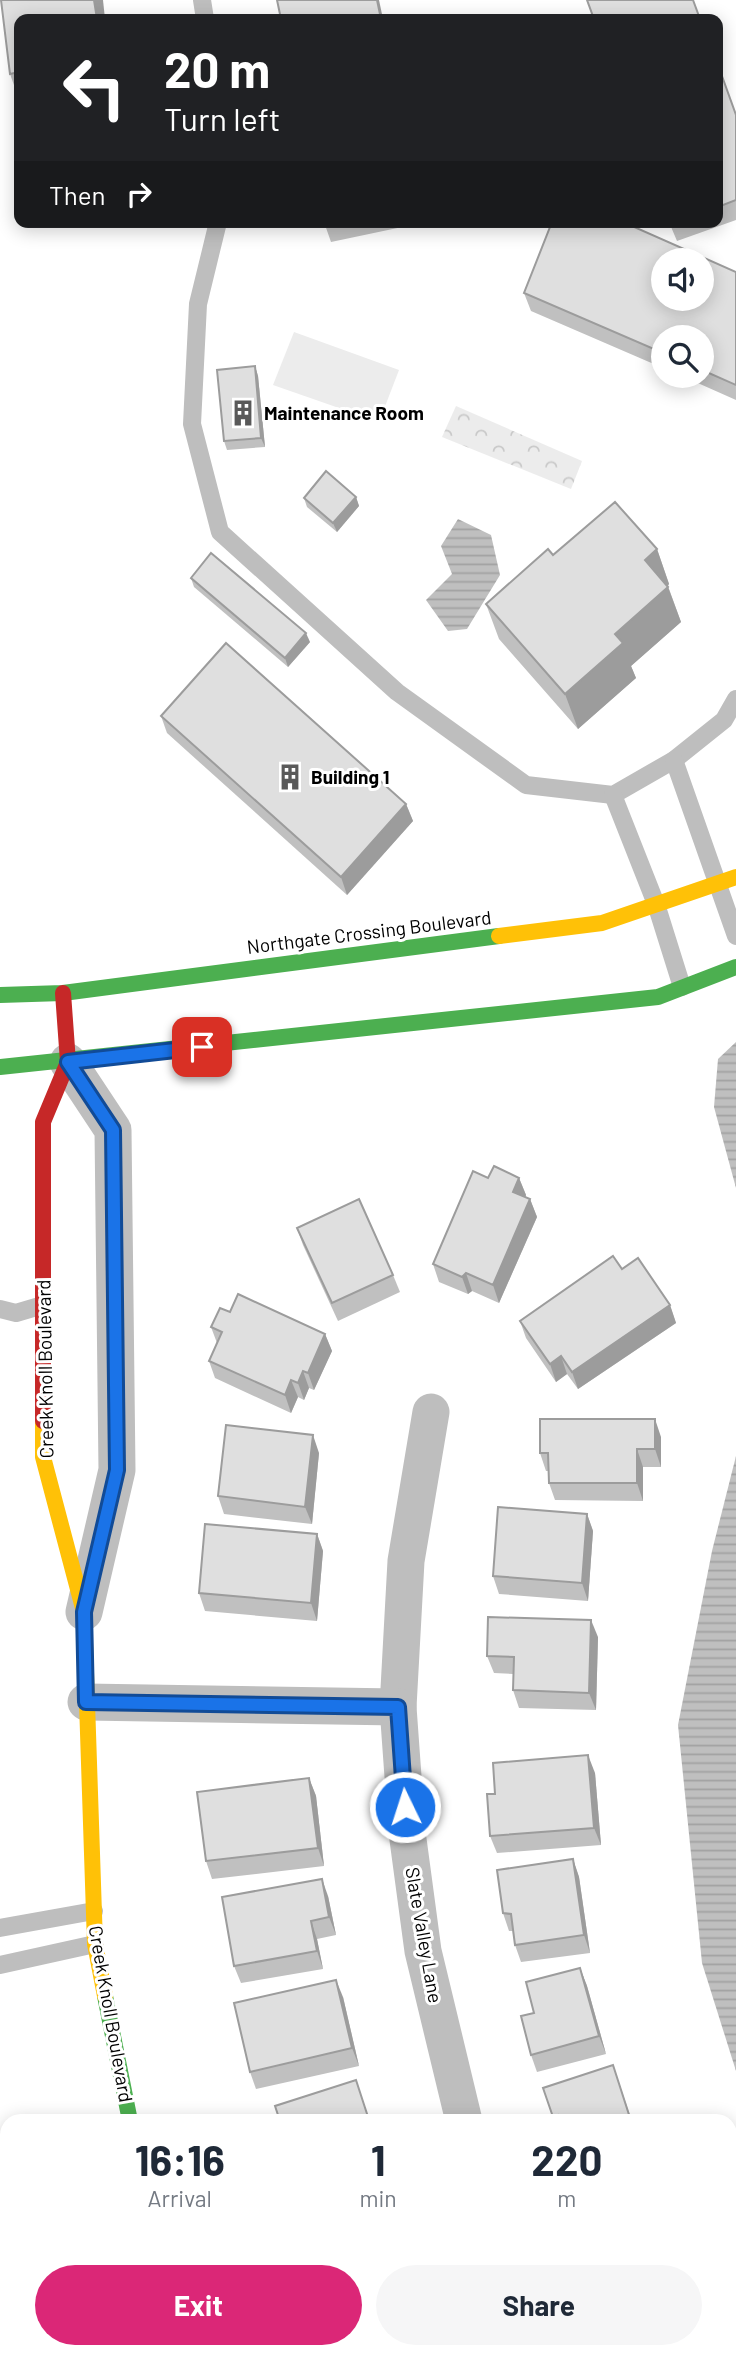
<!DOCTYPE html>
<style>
:root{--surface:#fff;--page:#f6f6f7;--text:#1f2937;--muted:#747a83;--accent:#db2777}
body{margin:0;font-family:Barlow,sans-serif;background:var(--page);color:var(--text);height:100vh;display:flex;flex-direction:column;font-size:26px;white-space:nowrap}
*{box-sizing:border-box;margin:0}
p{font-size:23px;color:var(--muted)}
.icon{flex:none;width:38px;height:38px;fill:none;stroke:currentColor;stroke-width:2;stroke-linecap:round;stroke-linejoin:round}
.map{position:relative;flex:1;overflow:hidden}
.drawer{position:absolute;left:0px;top:2114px;width:737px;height:245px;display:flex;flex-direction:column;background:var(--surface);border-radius:21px 21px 0 0;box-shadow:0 4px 18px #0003}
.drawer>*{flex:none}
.top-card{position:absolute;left:14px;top:14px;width:709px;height:214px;border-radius:14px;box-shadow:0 4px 18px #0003;background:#202124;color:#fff;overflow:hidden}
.buttons{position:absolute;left:651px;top:248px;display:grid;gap:14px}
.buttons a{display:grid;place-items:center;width:63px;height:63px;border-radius:50%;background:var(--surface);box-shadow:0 4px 18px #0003;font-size:35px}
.pin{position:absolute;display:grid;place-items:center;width:60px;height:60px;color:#fff;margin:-30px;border-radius:14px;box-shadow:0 4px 10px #0006}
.me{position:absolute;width:77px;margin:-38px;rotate:356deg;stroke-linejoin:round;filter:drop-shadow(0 0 5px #0008)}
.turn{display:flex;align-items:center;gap:24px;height:147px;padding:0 35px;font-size:32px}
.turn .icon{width:91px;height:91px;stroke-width:2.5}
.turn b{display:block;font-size:49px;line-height:60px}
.then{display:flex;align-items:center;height:66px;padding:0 35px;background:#0003;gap:14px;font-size:26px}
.eta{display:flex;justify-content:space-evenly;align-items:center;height:119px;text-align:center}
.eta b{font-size:42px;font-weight:700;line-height:49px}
.primary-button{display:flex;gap:14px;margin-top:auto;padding:14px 35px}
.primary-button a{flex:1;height:80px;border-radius:42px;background:var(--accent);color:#fff;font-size:28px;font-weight:700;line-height:80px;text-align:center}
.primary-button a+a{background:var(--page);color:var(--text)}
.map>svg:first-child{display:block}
</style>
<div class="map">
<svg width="736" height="2359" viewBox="0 0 736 2359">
<defs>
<pattern id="forest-crowns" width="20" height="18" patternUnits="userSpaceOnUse" patternTransform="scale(1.75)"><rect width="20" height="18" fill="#ececec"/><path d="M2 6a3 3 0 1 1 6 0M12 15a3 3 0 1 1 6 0" fill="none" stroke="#c9c9c9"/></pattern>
<pattern id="water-rules" width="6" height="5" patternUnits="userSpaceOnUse" patternTransform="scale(1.75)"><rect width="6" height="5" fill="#bfbfbf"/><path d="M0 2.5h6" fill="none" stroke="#a2a2a2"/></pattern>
</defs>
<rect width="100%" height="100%" fill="#fff"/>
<!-- green -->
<polygon fill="#ececec" points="294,332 399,370 379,422 273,385"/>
<!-- forest -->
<polygon fill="url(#forest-crowns)" points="456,406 582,461 571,489 442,437"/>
<!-- water -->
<g fill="url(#water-rules)">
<polygon points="458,519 491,535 500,575 467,629 448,631 426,600 452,574 441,546"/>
<polygon points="736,1042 736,1188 714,1107 718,1059"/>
<polygon points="736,1456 736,2071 702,1963 678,1725 712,1551"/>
</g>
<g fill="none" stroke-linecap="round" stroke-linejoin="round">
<!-- lane -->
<g stroke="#bebebe" stroke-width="18">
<polyline points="202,0 205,19"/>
<polyline points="218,222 198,304 192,424 220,532 397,692 526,785 613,795 674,760 724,720 736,699"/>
<polyline points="674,760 736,936"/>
<polyline points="613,795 656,904 682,987"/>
<polyline points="0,1309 16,1313 43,1305"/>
<polyline points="0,1928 94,1911"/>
<polyline points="0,1965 95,1944"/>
</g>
<!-- street -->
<g stroke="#bebebe" stroke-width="37">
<polyline points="68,1062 113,1130 117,1470 84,1612"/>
<polyline points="431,1412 406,1561 398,1707 407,1832 423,1951 464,2121"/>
<polyline points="86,1702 398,1707"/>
<polyline points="204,2352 207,2359"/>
<polyline points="557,2352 560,2359"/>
<polyline points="2,2359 21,2352"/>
</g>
<!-- fast -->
<g stroke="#4caf50" stroke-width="16">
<polyline points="0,995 63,993 499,936"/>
<polyline points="0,1067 658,997 736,967"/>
<polyline points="105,1996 130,2121"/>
</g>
<!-- slow -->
<g stroke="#ffc107" stroke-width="16">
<polyline points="499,936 602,923 736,877"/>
<polyline points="43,1421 43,1457 84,1612 95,1944 105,1996"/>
</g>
<!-- jam -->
<polyline stroke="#c62828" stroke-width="16" points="43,1421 43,1122 68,1062 63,993"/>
</g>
<!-- wall -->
<g fill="#c0c0c0">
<polygon points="19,19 19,99 10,74"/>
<polygon points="718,65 736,115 736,220 677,241 669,222 718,222"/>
<polygon points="324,222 426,222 331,242"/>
<polygon points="736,272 736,400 682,376 702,376 702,338 663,338 663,368 531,311 524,293"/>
<polygon points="255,366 258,376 265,447 227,450 224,441"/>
<polygon points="356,497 359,506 337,532 307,507 304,498"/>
<polygon points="657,549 669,584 668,586 681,622 631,666 636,678 578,729 499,639 486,604 553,555"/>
<polygon points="191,578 310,642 288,667 194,587"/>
<polygon points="161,716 406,804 413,821 347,895 167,733"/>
<polygon points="488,1178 519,1178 526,1195 525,1197 530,1199 537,1217 499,1303 472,1291 468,1294 439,1282 433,1264"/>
<polygon points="297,1228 393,1275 400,1292 338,1321 303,1245"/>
<polygon points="622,1269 670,1305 676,1323 578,1389 567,1374 556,1382 526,1338 520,1321"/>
<polygon points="211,1327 325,1334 332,1351 314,1390 309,1388 304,1400 298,1397 291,1413 215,1378 209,1361 217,1343"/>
<polygon points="661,1437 661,1467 643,1467 643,1501 555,1500 549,1483 548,1471 546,1471 540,1453"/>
<polygon points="319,1453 312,1524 224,1514 218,1496"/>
<polygon points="587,1514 593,1531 588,1601 499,1594 493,1576"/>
<polygon points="317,1534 323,1551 317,1621 205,1611 199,1593"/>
<polygon points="598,1637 596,1710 519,1708 513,1690 513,1674 494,1673 487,1656"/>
<polygon points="595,1773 601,1845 497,1853 490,1836 495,1794"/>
<polygon points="309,1778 316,1796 324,1866 212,1879 206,1861"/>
<polygon points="573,1859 579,1877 590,1953 521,1962 515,1945 513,1931 509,1931 503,1913"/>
<polygon points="328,1896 336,1935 317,1939 323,1969 241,1983 234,1966"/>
<polygon points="580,1968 587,1986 606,2054 537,2072 531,2055 534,2013"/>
<polygon points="343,1997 359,2066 256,2089 250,2072"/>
<polygon points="613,2065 632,2121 555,2121 543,2088"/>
<polygon points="730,2268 736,2280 736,2334 730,2337"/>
<polygon points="346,2352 440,2352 442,2359 349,2359"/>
<polygon points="654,2352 702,2352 688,2359 658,2359"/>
</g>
<!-- shaded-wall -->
<g fill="#9c9c9c">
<polygon points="94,0 103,0 105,19 97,19"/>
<polygon points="377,0 379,0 383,19 381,19"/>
<polygon points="255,366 258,376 265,447 261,438"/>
<polygon points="356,497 359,506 337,532 333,523"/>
<polygon points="657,549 669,584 658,595 645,560"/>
<polygon points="668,587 681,622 631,666 636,678 578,729 565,694 615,634"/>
<polygon points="306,633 310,642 288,667 285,658"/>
<polygon points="406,804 413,821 347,895 341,877"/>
<polygon points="519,1178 526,1195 520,1210 513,1192"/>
<polygon points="530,1199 537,1217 499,1303 493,1285"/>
<polygon points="466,1273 472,1291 468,1294 462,1277"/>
<polygon points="670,1305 676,1323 578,1389 572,1372"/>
<polygon points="325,1334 332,1351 314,1390 308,1373"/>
<polygon points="561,1356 567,1374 556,1382 550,1364"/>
<polygon points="303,1371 309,1388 304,1400 298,1383"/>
<polygon points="291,1380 298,1397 291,1413 285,1395"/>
<polygon points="655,1419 661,1437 661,1467 655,1449"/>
<polygon points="313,1435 319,1453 312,1524 305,1507"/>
<polygon points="637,1449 643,1467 643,1501 637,1483"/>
<polygon points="587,1514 593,1531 588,1601 582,1583"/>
<polygon points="317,1534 323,1551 317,1621 311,1603"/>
<polygon points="591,1620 598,1637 596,1710 589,1693"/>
<polygon points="588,1755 595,1773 601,1845 594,1828"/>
<polygon points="309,1778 316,1796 324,1866 318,1848"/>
<polygon points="573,1859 579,1877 590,1953 584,1935"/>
<polygon points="322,1879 328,1896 336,1935 329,1917"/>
<polygon points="311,1921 317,1939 323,1969 317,1951"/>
<polygon points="580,1968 587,1986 606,2054 599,2036"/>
<polygon points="336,1980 343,1997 359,2066 352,2048"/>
</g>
<!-- building -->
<g fill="#dfdfdf" stroke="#9c9c9c" stroke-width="2" fill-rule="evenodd">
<polygon points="1,0 94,0 97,19 19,19 19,72 10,74"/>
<polygon points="277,0 377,0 381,19 281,19"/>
<polygon points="587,0 693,0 700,19 594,19"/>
<polygon points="718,65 736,115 736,200 718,207"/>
<path d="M552,222h71l113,50v113l-34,-15v-32h-39v15l-139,-60zM663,261h39v38h-39z"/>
<polygon points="255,366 261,438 224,441 217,370"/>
<polygon points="326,471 356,497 333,523 304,498"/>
<polygon points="615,502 657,549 645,560 668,587 615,634 623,643 565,694 486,604 548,549 553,555"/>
<polygon points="211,553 306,633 285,658 191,578"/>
<polygon points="226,643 406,804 341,877 161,716"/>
<polygon points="494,1166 519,1178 513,1192 530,1199 493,1285 466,1273 462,1277 433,1264 473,1171 488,1178"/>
<polygon points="359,1199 393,1275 332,1303 297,1228"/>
<polygon points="613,1256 622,1269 638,1258 670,1305 572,1372 561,1356 550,1364 520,1321"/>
<polygon points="238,1294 325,1334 308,1373 303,1371 298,1383 291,1380 285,1395 209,1361 222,1332 211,1327 220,1308 230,1312"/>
<polygon points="540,1419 655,1419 655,1449 637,1449 637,1483 549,1483 548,1453 540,1453"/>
<polygon points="226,1425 313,1435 305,1507 218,1496"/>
<polygon points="498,1507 587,1514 582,1583 493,1576"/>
<polygon points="205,1524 317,1534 311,1603 199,1593"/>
<polygon points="488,1617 591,1620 589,1693 513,1690 514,1657 487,1656"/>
<polygon points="588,1755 594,1828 490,1836 487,1794 495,1794 493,1763"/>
<polygon points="309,1778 318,1848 206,1861 197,1792"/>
<polygon points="573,1859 584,1935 515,1945 511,1914 503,1913 497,1870"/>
<polygon points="322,1879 329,1917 311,1921 317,1951 234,1966 222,1897"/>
<polygon points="580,1968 599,2036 531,2055 521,2016 534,2013 526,1982"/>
<polygon points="336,1980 352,2048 250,2072 234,2003"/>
<polygon points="613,2065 631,2121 560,2121 558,2115 553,2117 543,2088"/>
<polygon points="356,2080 369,2120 280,2121 275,2106"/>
<polygon points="730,2268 736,2280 736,2313 730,2316"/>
<polygon points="348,2352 425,2352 411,2359 351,2359"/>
<polygon points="736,2353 736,2359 726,2359"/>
</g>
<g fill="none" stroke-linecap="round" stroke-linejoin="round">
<!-- route casing -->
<g stroke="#114b97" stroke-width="18">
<polyline id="route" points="202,1047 68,1062 113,1130 117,1470 84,1612 86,1702 398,1707 405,1807"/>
</g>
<!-- route -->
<use href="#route" stroke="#1a73e8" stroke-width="12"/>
</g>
<!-- icons -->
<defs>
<g id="building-bare" transform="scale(2.1)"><path d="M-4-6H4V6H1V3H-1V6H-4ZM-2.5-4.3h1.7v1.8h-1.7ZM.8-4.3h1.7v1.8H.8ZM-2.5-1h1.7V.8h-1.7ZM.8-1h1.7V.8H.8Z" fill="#595959" stroke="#fff" stroke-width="2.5" paint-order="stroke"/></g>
</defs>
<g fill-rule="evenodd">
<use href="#building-bare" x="243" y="413"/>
<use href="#building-bare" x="290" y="777"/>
</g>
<g text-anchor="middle" stroke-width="6" stroke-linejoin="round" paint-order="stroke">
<!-- poi labels -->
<g font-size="19" font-weight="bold" fill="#000" stroke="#fff" text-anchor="start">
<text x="264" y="420">Maintenance Room</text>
<text x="311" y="784">Building 1</text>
</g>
<!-- street labels -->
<g font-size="19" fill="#000" stroke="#fff">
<text transform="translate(369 932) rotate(-7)" y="7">Northgate Crossing Boulevard</text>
<text transform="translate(45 1369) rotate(-91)" y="7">Creek Knoll Boulevard</text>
<text transform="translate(424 1935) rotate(80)" y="7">Slate Valley Lane</text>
<text transform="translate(111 2014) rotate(80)" y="7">Creek Knoll Boulevard</text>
</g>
</g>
</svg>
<div class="buttons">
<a><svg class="icon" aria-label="sound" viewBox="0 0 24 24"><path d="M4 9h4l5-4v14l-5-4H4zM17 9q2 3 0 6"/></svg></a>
<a><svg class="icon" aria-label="search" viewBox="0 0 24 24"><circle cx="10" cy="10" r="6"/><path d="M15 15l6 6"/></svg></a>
</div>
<div class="pin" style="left:202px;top:1047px;background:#d93025"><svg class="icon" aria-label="arrive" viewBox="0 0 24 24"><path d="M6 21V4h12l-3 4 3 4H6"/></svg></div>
<svg class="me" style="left:405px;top:1807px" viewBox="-20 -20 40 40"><circle r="17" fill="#1a73e8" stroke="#fff" stroke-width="3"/><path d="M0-11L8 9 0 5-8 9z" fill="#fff"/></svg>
<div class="top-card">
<div class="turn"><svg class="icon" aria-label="left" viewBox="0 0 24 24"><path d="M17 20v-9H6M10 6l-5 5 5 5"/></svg><div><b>20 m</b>Turn left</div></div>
<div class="then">Then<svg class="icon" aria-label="right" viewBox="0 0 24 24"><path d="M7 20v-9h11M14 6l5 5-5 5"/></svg></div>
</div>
<section class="drawer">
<div class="eta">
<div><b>16:16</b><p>Arrival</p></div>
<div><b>1</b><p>min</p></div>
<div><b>220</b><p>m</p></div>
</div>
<div class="primary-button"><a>Exit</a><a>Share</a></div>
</section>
</div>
